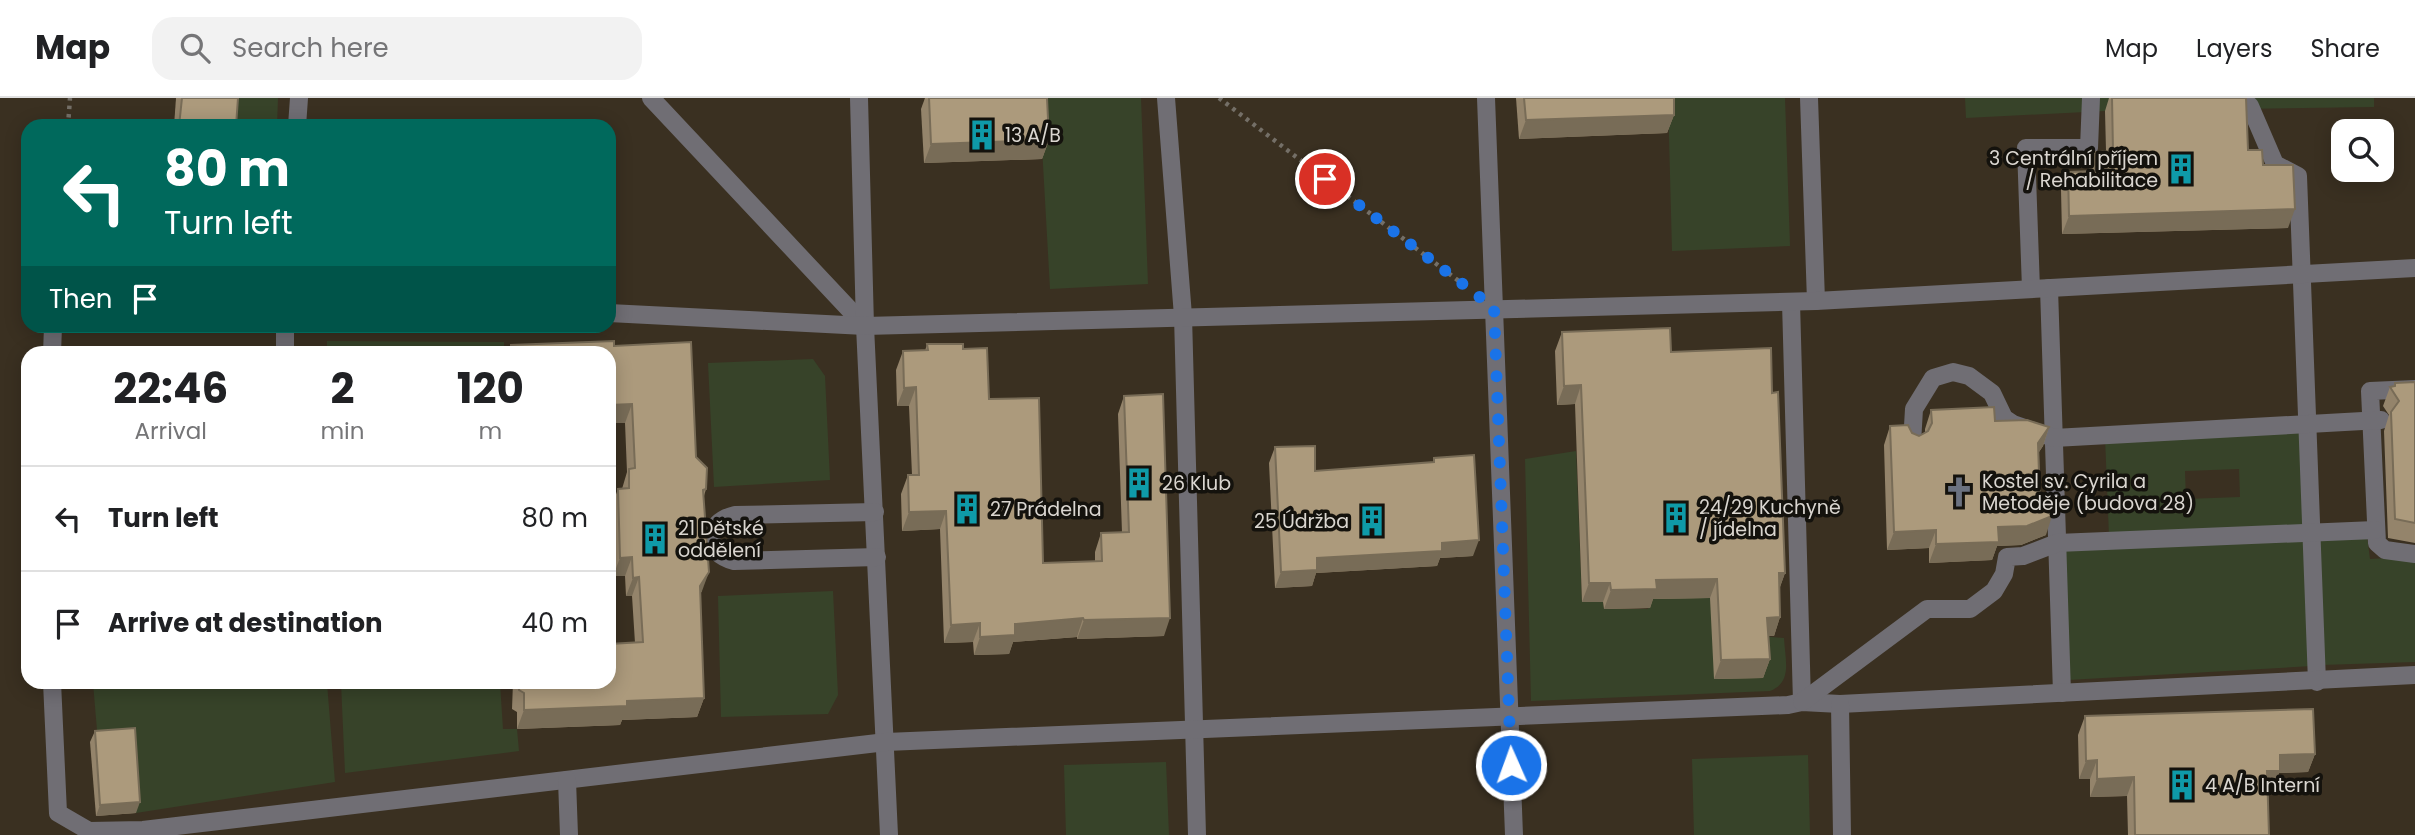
<!DOCTYPE html>
<meta charset="utf-8">
<style>
:root{--surface:#fff;--page:#f2f2f2;--text:#202124;--muted:#757577;--line:#e0e0e0}
body{margin:0;font-family:Poppins,sans-serif;background:var(--page);color:var(--text);height:100vh;display:flex;flex-direction:column;font-size:26px;white-space:nowrap}
*{box-sizing:border-box;margin:0}
p{font-size:23px;color:var(--muted)}
.icon{flex:none;width:38px;height:38px;fill:none;stroke:currentColor;stroke-width:2;stroke-linecap:round;stroke-linejoin:round}
.map{position:relative;flex:1;overflow:hidden}
.drawer{position:absolute;left:21px;top:248px;width:595px;height:343px;display:flex;flex-direction:column;background:var(--surface);border-radius:21px;box-shadow:0 4px 18px #0003}
.drawer>*{flex:none}
.guide{position:absolute;left:21px;top:21px;width:595px;height:214px;border-radius:21px;box-shadow:0 4px 18px #0003;background:#00695c;color:#fff;overflow:hidden}
.tools{position:absolute;left:2331px;top:21px;display:grid;gap:14px}
.tools a{display:grid;place-items:center;width:63px;height:63px;border-radius:14px;background:var(--surface);box-shadow:0 4px 18px #0003;font-size:35px}
.pin{position:absolute;display:grid;place-items:center;width:60px;height:60px;color:#fff;margin:-30px;border:4px solid #fff;border-radius:50%;box-shadow:0 2px 7px #0007}
.me{position:absolute;width:77px;margin:-38px;rotate:358deg;stroke-linejoin:round;filter:drop-shadow(0 0 5px #0008)}
.turn{display:flex;align-items:center;gap:24px;height:147px;padding:0 28px;font-size:32px}
.turn .icon{width:91px;height:91px;stroke-width:2.5}
.turn b{display:block;font-size:49px;line-height:60px}
.then{display:flex;align-items:center;height:66px;padding:0 28px;background:#0003;gap:14px;font-size:26px}
.eta{display:flex;justify-content:space-evenly;align-items:center;height:119px;text-align:center}
.eta b{font-size:42px;font-weight:700;line-height:49px}
ul{padding:0;list-style:none}
li{display:flex;align-items:center;gap:21px;height:105px;padding:0 28px;border-top:2px solid var(--line)}
li div{flex:1}
li b{display:block;font-size:26px}
li em{font-style:normal}
header{display:flex;align-items:center;gap:42px;box-sizing:border-box;height:98px;padding:0 35px;background:var(--surface);border-bottom:2px solid var(--line)}
header strong{font-size:33px}
nav{display:flex;gap:38px;margin-inline-start:auto;font-size:24px}
.search{width:490px;height:63px;background:var(--page);display:flex;align-items:center;gap:18px;box-sizing:border-box;padding:0 24px;border-radius:21px;color:var(--muted);font-size:26px}
.map>svg:first-child{display:block}
</style>
<header>
<strong>Map</strong>
<div class="search"><svg class="icon" aria-label="search" viewBox="0 0 24 24"><circle cx="10" cy="10" r="6"/><path d="M15 15l6 6"/></svg>Search here</div>
<nav><a>Map</a><a>Layers</a><a>Share</a></nav>
</header>
<div class="map">
<svg width="2415" height="737" viewBox="0 0 2415 737">
<rect width="100%" height="100%" fill="#2e281f"/>
<!-- built -->
<path fill="#3a3021" fill-rule="evenodd" d="M0,0h2415v737h-2415zM28,28h581v200h-581zM2343,33h39v39h-39zM28,256h581v328h-581z"/>
<!-- green -->
<g fill="#374329" fill-rule="evenodd">
<polygon points="229,0 278,0 277,28 227,28"/>
<polygon points="1033,0 1141,0 1148,186 1050,191 1040,13"/>
<polygon points="1668,0 1785,0 1790,148 1672,153"/>
<polygon points="1965,0 2374,0 2374,9 2105,13 1966,20"/>
<polygon points="327,243 504,244 504,255 327,255"/>
<polygon points="813,261 825,278 830,382 714,389 708,265"/>
<path d="M2305,330l3,101 -199,7 -4,-99zM2239,371l1,28 -54,2 -1,-28z"/>
<path d="M1576,353l6,151h21l1,7h44l2,-10 22,-39 88,76 24,2c1,21 9,44 -14,53l-239,10 -6,-242z"/>
<polygon points="2367,438 2370,461 2407,459 2415,464 2415,564 2321,567 2316,440"/>
<polygon points="2307,439 2312,568 2068,582 2063,450"/>
<polygon points="833,493 838,597 828,616 721,619 718,498"/>
<polygon points="93,585 327,585 335,684 136,715 131,642 98,644"/>
<polygon points="341,585 500,585 503,631 517,631 519,653 345,675"/>
<polygon points="1808,657 1810,737 1694,737 1692,661"/>
<polygon points="1166,664 1169,737 1066,737 1064,667"/>
</g>
<g fill="none" stroke-linecap="round" stroke-linejoin="round">
<!-- path -->
<g stroke="#746f67" stroke-width="4.5" stroke-dasharray="3.5 5" stroke-linecap="butt">
<polyline points="1219,0 1460,184"/>
<polyline points="68,28 70,0"/>
</g>
<!-- minor -->
<g stroke="#706e74" stroke-width="18">
<polyline points="651,0 865,228"/>
<polyline points="859,0 865,228 889,737"/>
<polyline points="1166,0 1183,218 1197,737"/>
<polyline points="1486,0 1514,737"/>
<polyline points="1809,0 1816,203"/>
<polyline points="2241,0 2250,8 2275,66 2298,78 2317,584"/>
<polyline points="297,28 299,0"/>
<polyline points="2049,190 2062,595"/>
<polyline points="2031,191 2026,50 2089,50 2091,0"/>
<polyline points="1791,204 1802,604"/>
<polyline points="609,215 865,228 1816,203 2415,170"/>
<polyline points="52,256 53,228"/>
<polyline points="285,256 285,228"/>
<polyline points="2415,291 2370,293 2377,445 2385,452 2415,456"/>
<polyline points="1912,345 1914,311 1933,280 1953,274 1969,278 1992,295 2004,320 2013,326 2054,340 2381,322"/>
<path d="M875,414l-140,3c-31,7 -32,38 -1,46l143,-4"/>
<polyline points="52,584 58,715 89,733 143,732 886,644 1788,607 1802,604 1840,606 2415,577"/>
<polyline points="1802,604 1927,511 1970,511 1994,493 2004,476 2007,459 2023,458 2057,445 2375,432"/>
<polyline points="1840,606 1842,737"/>
<polyline points="567,682 569,737"/>
</g>
</g>
<!-- wall -->
<g fill="#94846b">
<polygon points="176,0 238,0 236,28 174,28"/>
<polygon points="925,0 1047,0 1049,42 1042,61 924,65 921,11"/>
<polygon points="1516,0 1674,0 1674,17 1667,35 1519,41"/>
<polygon points="2109,0 2246,0 2248,52 2263,67 2288,130 2062,136 2061,92 2068,74 2088,73 2094,54 2106,53 2105,13"/>
<polygon points="1562,234 1671,254 1772,295 1785,475 1780,489 1780,519 1774,538 1768,538 1770,561 1763,580 1714,581 1710,500 1653,501 1650,510 1604,511 1603,504 1582,504 1575,306 1557,307 1555,253"/>
<polygon points="927,246 963,251 989,301 1043,465 1095,463 1095,454 1101,435 1122,435 1118,316 1124,298 1164,538 1077,541 1077,539 1013,544 1009,556 974,557 973,544 944,545 940,431 902,433 901,396 908,377 912,377 909,308 897,308 896,272 903,253 925,253"/>
<polygon points="511,247 614,248 696,359 706,391 704,398 702,493 700,496 704,600 697,619 622,622 620,627 517,631 517,614 512,611 513,584 609,584 635,545 632,498 626,498 625,478 613,478 611,410 618,391 622,391 627,374 625,325 609,325 609,256 508,256"/>
<polygon points="2415,284 2415,445 2388,440 2384,333 2389,317 2383,308 2390,289 2393,288 2395,285"/>
<polygon points="1931,312 1995,323 2049,329 2043,348 2039,354 2040,406 2046,437 2021,447 1997,448 1992,462 1929,465 1929,450 1887,452 1884,347 1890,328 1919,338 1925,335 1925,331"/>
<polygon points="1275,349 1315,373 1433,364 1434,360 1473,458 1440,460 1437,468 1316,475 1312,488 1275,490 1269,365"/>
<polygon points="2085,618 2315,656 2308,674 2279,675 2273,692 2268,692 2269,737 2128,737 2127,698 2090,699 2090,681 2079,681 2078,637"/>
<polygon points="95,633 136,715 96,718 90,644"/>
</g>
<!-- shaded-wall -->
<g fill="#786c57">
<polygon points="1674,17 1667,35 1519,41 1526,22"/>
<polygon points="1049,42 1042,61 924,65 931,46"/>
<polygon points="2295,111 2288,130 2062,136 2069,118"/>
<polygon points="1581,287 1575,306 1557,307 1564,288"/>
<polygon points="916,289 909,308 897,308 904,290"/>
<polygon points="632,306 625,325 609,325 609,307"/>
<polygon points="2049,329 2043,348 2032,364 2038,345"/>
<polygon points="946,413 940,431 902,433 909,414"/>
<polygon points="2052,418 2046,437 2021,447 1997,448 1992,462 1929,465 1936,446 1998,429"/>
<polygon points="1936,432 1929,450 1887,452 1894,434"/>
<polygon points="1479,442 1473,458 1440,460 1437,468 1316,475 1312,488 1275,490 1281,474 1317,460 1442,445"/>
<polygon points="632,459 625,478 613,478 620,460"/>
<polygon points="709,474 702,493 693,507 700,488"/>
<polygon points="1779,475 1785,475 1778,494"/>
<polygon points="639,479 632,498 626,498 633,480"/>
<polygon points="1717,481 1710,500 1653,501 1650,510 1604,511 1611,492 1656,482"/>
<polygon points="1589,485 1610,485 1603,504 1582,504"/>
<polygon points="1780,519 1774,538 1760,538 1767,520"/>
<polygon points="1083,520 1077,539 1013,544 1009,556 974,557 980,539 1015,526"/>
<polygon points="1170,520 1164,538 1077,541 1084,522"/>
<polygon points="980,525 973,544 944,545 951,527"/>
<polygon points="1770,561 1763,580 1714,581 1721,562"/>
<polygon points="704,600 697,619 622,622 620,627 517,631 524,612 627,603"/>
<polygon points="2315,656 2308,674 2279,675 2273,692 2260,692 2267,673 2280,657"/>
<polygon points="2097,662 2090,681 2079,681 2086,663"/>
<polygon points="2134,679 2127,698 2090,699 2097,681"/>
<polygon points="140,704 136,715 96,718 100,707"/>
</g>
<!-- building -->
<g fill="#ac9a7c" stroke="#786c57" stroke-width="2">
<polygon points="182,0 238,0 236,28 179,28"/>
<polygon points="929,0 1047,0 1049,42 931,46"/>
<polygon points="1524,0 1674,0 1674,17 1526,22"/>
<polygon points="2112,0 2246,0 2248,52 2262,52 2263,67 2293,67 2295,111 2069,118 2068,74 2095,73 2094,54 2113,53"/>
<polygon points="1670,230 1671,254 1771,250 1772,295 1778,294 1785,475 1779,475 1780,519 1767,520 1770,561 1721,562 1717,481 1656,482 1657,491 1611,492 1610,485 1589,485 1581,287 1564,288 1562,234"/>
<polygon points="614,243 614,248 691,244 696,359 707,370 706,391 703,392 709,474 700,488 704,600 627,603 627,608 524,612 524,595 519,592 519,584 609,584 609,546 643,544 639,479 633,480 632,459 620,460 618,391 629,390 629,371 635,370 632,306 609,307 609,256 511,256 511,247"/>
<polygon points="927,246 963,246 963,251 987,250 989,301 1039,300 1043,465 1102,463 1101,435 1129,434 1124,298 1163,296 1170,520 1084,522 1083,520 1015,526 1015,537 980,539 980,525 951,527 946,413 909,414 908,377 919,377 916,289 904,290 903,253 928,252"/>
<polygon points="2415,284 2415,425 2395,421 2391,314 2399,303 2390,289 2395,288 2395,285"/>
<polygon points="1994,309 1995,323 2027,322 2049,329 2038,345 2040,406 2052,418 2027,428 1998,429 1999,444 1936,446 1936,432 1894,434 1890,328 1908,327 1912,335 1919,338 1928,333 1932,325 1931,312"/>
<polygon points="1315,348 1315,373 1434,364 1434,360 1474,357 1479,442 1442,445 1442,453 1317,460 1317,472 1281,474 1275,349"/>
<polygon points="2313,611 2315,656 2280,657 2280,673 2267,673 2269,737 2135,737 2134,679 2097,681 2097,662 2086,663 2085,618"/>
<polygon points="135,630 140,704 100,707 95,633"/>
</g>
<g fill="none" stroke-linecap="round" stroke-linejoin="round">
<!-- route -->
<polyline stroke="#1a73e8" stroke-width="12" stroke-dasharray="0 21.6" points="1325,81 1494,210 1511,667"/>
</g>
<!-- icons -->
<defs>
<g id="building-bare" transform="scale(2.415)"><path d="M-4-6H4V6H1V3H-1V6H-4ZM-2.5-4.3h1.7v1.8h-1.7ZM.8-4.3h1.7v1.8H.8ZM-2.5-1h1.7V.8h-1.7ZM.8-1h1.7V.8H.8Z" fill="#0f9aa8" stroke="#14120d" stroke-width="2.5" paint-order="stroke"/></g>
<g id="church-bare" transform="scale(2.415)"><path d="M-1.2-6h2.4v3.5h3.3v2.4h-3.3V6h-2.4V-.1h-3.3v-2.4h3.3Z" fill="#6b7280" stroke="#14120d" stroke-width="2.5" paint-order="stroke"/></g>
</defs>
<g fill-rule="evenodd">
<use href="#building-bare" x="982" y="37"/>
<use href="#building-bare" x="2181" y="71"/>
<use href="#building-bare" x="1139" y="385"/>
<use href="#church-bare" x="1959" y="394"/>
<use href="#building-bare" x="967" y="411"/>
<use href="#building-bare" x="1676" y="420"/>
<use href="#building-bare" x="1372" y="423"/>
<use href="#building-bare" x="655" y="441"/>
<use href="#building-bare" x="2182" y="687"/>
</g>
<g text-anchor="middle" stroke-width="7" stroke-linejoin="round" paint-order="stroke">
<!-- poi labels -->
<g font-size="19" fill="#dad6d0" stroke="#14120d" text-anchor="start">
<text x="1005" y="44">13 A/B</text>
<text x="2158" y="67" text-anchor="end">3 Centrální příjem<tspan x="2158" dy="22">/ Rehabilitace</tspan></text>
<text x="1982" y="390">Kostel sv. Cyrila a<tspan x="1982" dy="22">Metoděje (budova 28)</tspan></text>
<text x="1162" y="392">26 Klub</text>
<text x="1699" y="416">24/29 Kuchyně<tspan x="1699" dy="22">/ jídelna</tspan></text>
<text x="990" y="418">27 Prádelna</text>
<text x="1349" y="430" text-anchor="end">25 Údržba</text>
<text x="678" y="437">21 Dětské<tspan x="678" dy="22">oddělení</tspan></text>
<text x="2205" y="694">4 A/B Interní</text>
</g>
</g>
</svg>
<div class="tools">
<a><svg class="icon" aria-label="search" viewBox="0 0 24 24"><circle cx="10" cy="10" r="6"/><path d="M15 15l6 6"/></svg></a>
</div>
<div class="pin" style="left:1325px;top:81px;background:#d93025"><svg class="icon" aria-label="arrive" viewBox="0 0 24 24"><path d="M6 21V4h12l-3 4 3 4H6"/></svg></div>
<svg class="me" style="left:1511px;top:667px" viewBox="-20 -20 40 40"><circle r="17" fill="#1a73e8" stroke="#fff" stroke-width="3"/><path d="M0-11L8 9 0 5-8 9z" fill="#fff"/></svg>
<div class="guide">
<div class="turn"><svg class="icon" aria-label="left" viewBox="0 0 24 24"><path d="M17 20v-9H6M10 6l-5 5 5 5"/></svg><div><b>80 m</b>Turn left</div></div>
<div class="then">Then<svg class="icon" aria-label="arrive" viewBox="0 0 24 24"><path d="M6 21V4h12l-3 4 3 4H6"/></svg></div>
</div>
<section class="drawer">
<div class="eta">
<div><b>22:46</b><p>Arrival</p></div>
<div><b>2</b><p>min</p></div>
<div><b>120</b><p>m</p></div>
</div>
<ul>
<li><svg class="icon" aria-label="left" viewBox="0 0 24 24"><path d="M17 20v-9H6M10 6l-5 5 5 5"/></svg><div><b>Turn left</b></div><em>80 m</em></li>
<li><svg class="icon" aria-label="arrive" viewBox="0 0 24 24"><path d="M6 21V4h12l-3 4 3 4H6"/></svg><div><b>Arrive at destination</b></div><em>40 m</em></li>
</ul>
</section>
</div>
